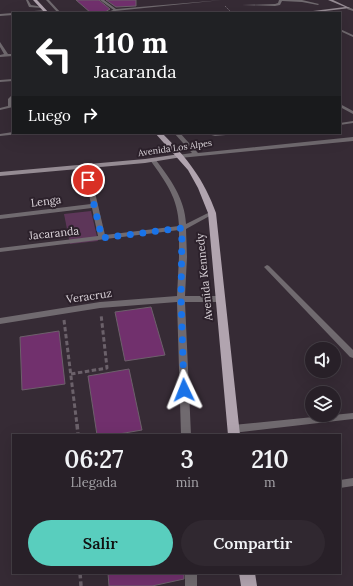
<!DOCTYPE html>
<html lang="es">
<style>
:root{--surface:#282028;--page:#302830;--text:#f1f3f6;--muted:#a5a3a8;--line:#443e45;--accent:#59cebe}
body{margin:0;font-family:Lora,serif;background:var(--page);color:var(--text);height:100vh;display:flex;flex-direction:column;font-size:15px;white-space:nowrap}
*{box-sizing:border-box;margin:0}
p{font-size:13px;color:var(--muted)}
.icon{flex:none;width:22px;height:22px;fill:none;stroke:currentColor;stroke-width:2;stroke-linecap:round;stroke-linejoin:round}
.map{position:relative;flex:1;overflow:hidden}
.panel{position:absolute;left:12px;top:434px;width:329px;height:140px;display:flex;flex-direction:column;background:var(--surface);border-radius:0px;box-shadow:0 4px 16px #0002,0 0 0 1px var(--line)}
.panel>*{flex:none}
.hud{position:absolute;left:12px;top:12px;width:329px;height:122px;border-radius:0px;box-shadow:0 4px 16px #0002,0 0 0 1px var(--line);background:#202124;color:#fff;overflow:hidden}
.controls{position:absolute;left:305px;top:342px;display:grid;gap:8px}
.controls a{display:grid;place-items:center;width:36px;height:36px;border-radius:50%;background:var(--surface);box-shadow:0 4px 16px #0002,0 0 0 1px var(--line);font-size:20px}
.pin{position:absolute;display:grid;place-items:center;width:34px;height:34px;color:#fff;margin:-17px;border:2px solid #fff;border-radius:50%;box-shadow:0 1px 4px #0007}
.me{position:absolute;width:44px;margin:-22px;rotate:358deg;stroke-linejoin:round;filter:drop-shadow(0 0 3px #0008)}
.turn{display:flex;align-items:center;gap:14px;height:84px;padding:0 16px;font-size:18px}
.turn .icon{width:52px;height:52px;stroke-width:2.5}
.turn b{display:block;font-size:28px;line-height:34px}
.then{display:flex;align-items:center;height:38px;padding:0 16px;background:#0003;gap:8px;font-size:15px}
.eta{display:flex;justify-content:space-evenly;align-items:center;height:68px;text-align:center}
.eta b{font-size:24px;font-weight:600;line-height:28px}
.primary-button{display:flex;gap:8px;margin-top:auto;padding:8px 16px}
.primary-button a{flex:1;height:46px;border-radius:24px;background:var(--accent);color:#111;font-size:16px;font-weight:600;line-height:46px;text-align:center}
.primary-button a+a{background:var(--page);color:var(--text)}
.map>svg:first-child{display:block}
</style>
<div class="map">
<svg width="353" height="586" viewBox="0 0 353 586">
<rect width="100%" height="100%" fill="#362b35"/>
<!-- green -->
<polygon fill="#5d3659" points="91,211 98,241 70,244 64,214"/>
<!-- building -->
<g fill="#71306d" stroke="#6d606b">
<polygon points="76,0 99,0 110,9 105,12 91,13"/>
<polygon points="106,0 136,0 136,6 116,7"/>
<polygon points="151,307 165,355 125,361 115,312"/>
<polygon points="59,331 65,384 22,390 20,337"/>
<polygon points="129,369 142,430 113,435 97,435 88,376"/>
<polygon points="108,573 184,573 184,579 152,586 109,586"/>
</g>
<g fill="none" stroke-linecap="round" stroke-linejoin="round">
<!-- path-far2 -->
<g stroke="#6b616a" stroke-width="1" stroke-dasharray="2 1" stroke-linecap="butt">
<polyline points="225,6 232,13"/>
<polyline points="216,13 229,12"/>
</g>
<!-- path-far1 -->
<g stroke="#6b616a" stroke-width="3" stroke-dasharray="4.5 2.5" stroke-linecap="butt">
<polyline points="64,320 77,425"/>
<polyline points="71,374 107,368 101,314"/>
</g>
<!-- path -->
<g stroke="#6b616a" stroke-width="3.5" stroke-dasharray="5.5 3" stroke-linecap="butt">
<polyline points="77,424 78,435"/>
<polyline points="80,573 81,586"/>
</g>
<!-- lane -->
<g fill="#706a6f" fill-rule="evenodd">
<polygon points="26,0 28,0 31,5 43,7 42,8 29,7"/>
<polygon points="46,0 49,0 61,13 58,13"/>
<polygon points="279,0 302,0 319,4 318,5 302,2 282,1 280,5 275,6 242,5 275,4 278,3"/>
<polygon points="115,9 116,11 110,13 106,13"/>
<polygon points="12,95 13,95 12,99 13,107 0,110 0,108 8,106 8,99"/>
<polygon points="340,104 353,111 353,114 340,107"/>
<polygon points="353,121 353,123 340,125 340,123"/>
<polygon points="13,132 21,133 19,134 0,136 0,134"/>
<polygon points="204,133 239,133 237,134 215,136"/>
<polygon points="267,265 269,266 353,350 353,358 350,357 265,268 264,267"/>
<polygon points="353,413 353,419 233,433 230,431 229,429 230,427 233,425"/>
<polygon points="353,478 353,486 340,488 340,480"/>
</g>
<!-- street -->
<g fill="#706a6f" fill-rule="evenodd">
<polygon points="100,0 104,0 116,9 222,0 115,11"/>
<polygon points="348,7 353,9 353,11 347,9"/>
<polygon points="46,10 45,12 20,13 22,12"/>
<polygon points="13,13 13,15 0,16 0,14"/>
<polygon points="340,29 353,35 353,37 340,31"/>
<polygon points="0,42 8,54 13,54 13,56 0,57 0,55 4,54 0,47"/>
<polygon points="13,79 13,81 0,82 0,80"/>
<polygon points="174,133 180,133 198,153 353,137 353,141 180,158 177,156 178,155 192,153"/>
<path d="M153,158l2,1c15,19 30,40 31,65l24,-12h4l1,1 -29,16 1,28 -2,39h36l4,3 -4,3h-36l6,133h-10l-4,-133 -77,6 -100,16v-6l100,-16 77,-6 2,-39v-27l-179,22v-4l98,-12 -6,-28 -92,11v-4l91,-11 -8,-37 3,-2 3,2 16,68 74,-9c-1,-28 -13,-44 -29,-66z"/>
<rect x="185" y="573" width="12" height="13"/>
</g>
<!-- secondary -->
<g fill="#958b93" fill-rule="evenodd">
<polygon points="328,0 333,0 350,8 309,13 297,13 345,7"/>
<polygon points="180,154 183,156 182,157 145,163 0,176 0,172 145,159"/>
</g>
<!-- primary -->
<g fill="#b1a4af" fill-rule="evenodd">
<polygon points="33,0 37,0 49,13 45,13"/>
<path d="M155,133h7c25,25 42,46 54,80l24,222h-12l-20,-222 -10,-25 -10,-18z"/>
<polygon points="239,573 255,573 257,586 241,586"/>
</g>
</g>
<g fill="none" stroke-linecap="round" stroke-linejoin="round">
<!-- route -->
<polyline stroke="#1a73e8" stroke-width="7" stroke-dasharray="0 12.6" points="88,180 102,238 182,228 181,299 184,390"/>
</g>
<g text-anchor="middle" stroke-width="4" stroke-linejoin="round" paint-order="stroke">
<!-- far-street labels -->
<g font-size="9" fill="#ded7dd" stroke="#2c212b">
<text transform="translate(175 148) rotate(-8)" y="3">Avenida Los Alpes</text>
</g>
<!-- street labels -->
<g font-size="11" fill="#ded7dd" stroke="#2c212b">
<text transform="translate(46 201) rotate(-7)" y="4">Lenga</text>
<text transform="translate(54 233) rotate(-6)" y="4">Jacaranda</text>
<text transform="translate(204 277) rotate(-96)" y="4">Avenida Kennedy</text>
<text transform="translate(89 296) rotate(-8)" y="4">Veracruz</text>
</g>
</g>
</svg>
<div class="controls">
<a><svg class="icon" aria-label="sound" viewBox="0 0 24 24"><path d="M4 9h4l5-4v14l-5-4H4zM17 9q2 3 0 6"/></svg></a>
<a><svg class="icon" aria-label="layers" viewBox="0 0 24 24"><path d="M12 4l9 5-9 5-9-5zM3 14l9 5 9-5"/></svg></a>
</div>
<div class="pin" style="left:88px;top:180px;background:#d93025"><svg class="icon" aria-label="arrive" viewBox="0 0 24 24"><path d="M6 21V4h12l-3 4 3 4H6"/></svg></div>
<svg class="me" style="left:184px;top:390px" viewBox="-20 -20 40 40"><path d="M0-17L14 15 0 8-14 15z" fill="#1a73e8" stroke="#fff" stroke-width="4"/></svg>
<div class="hud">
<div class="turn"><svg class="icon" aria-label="left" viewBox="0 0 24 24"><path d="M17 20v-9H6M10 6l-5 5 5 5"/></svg><div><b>110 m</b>Jacaranda</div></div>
<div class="then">Luego<svg class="icon" aria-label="right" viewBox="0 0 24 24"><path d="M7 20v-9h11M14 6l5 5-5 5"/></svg></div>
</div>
<section class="panel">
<div class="eta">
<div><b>06:27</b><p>Llegada</p></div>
<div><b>3</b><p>min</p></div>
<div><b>210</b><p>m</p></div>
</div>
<div class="primary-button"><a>Salir</a><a>Compartir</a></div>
</section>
</div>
